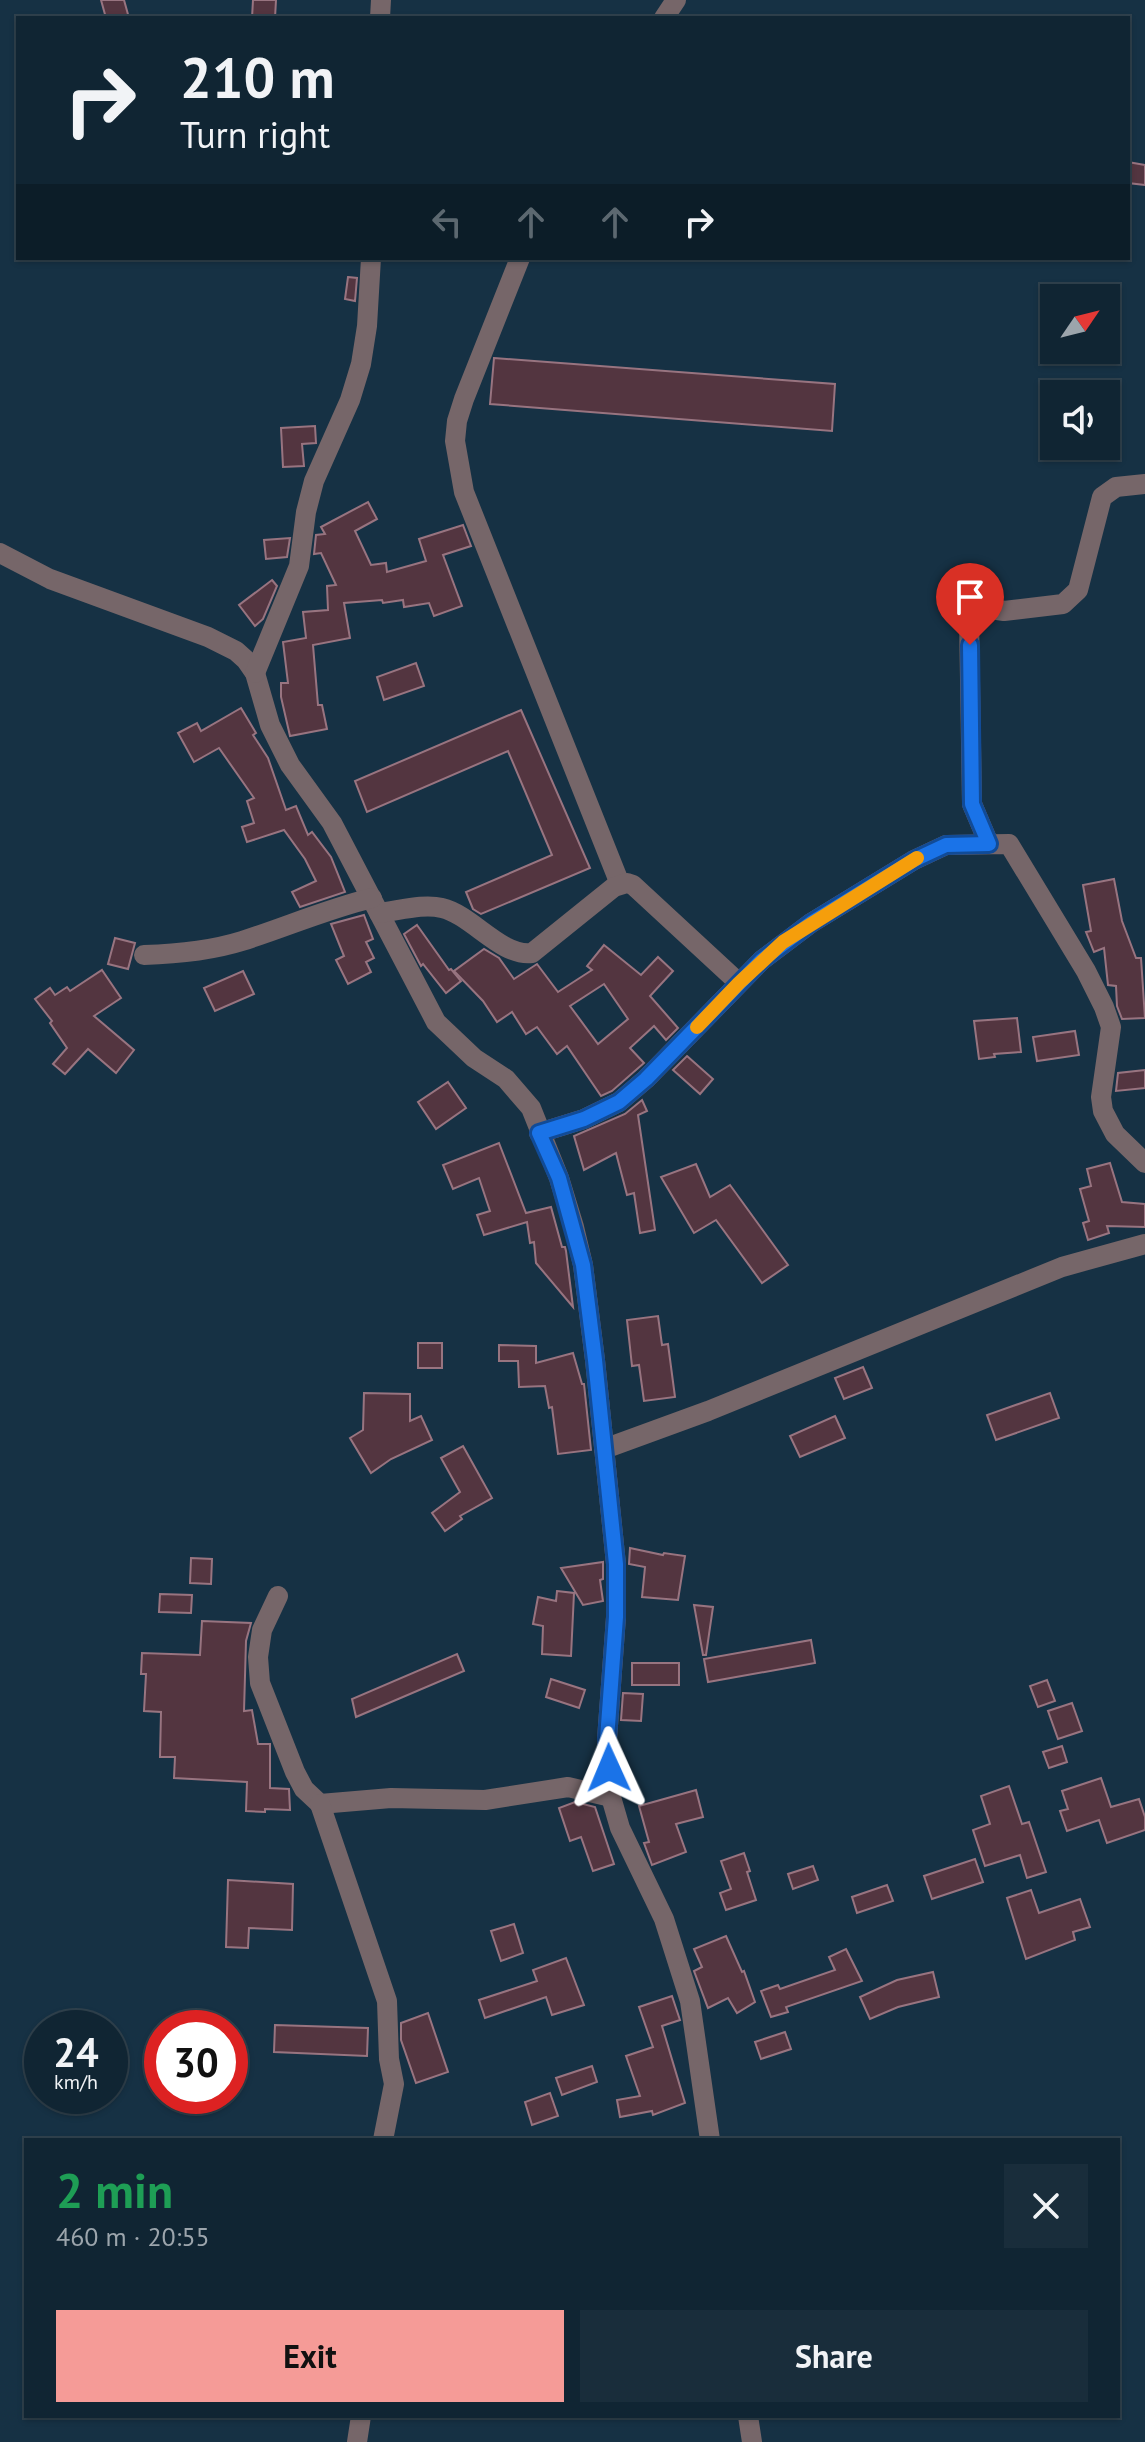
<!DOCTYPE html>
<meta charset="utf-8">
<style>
:root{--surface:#102533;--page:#192d3b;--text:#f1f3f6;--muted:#9ca5ac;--line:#30424e;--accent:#f59b97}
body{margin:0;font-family:"PT Sans",sans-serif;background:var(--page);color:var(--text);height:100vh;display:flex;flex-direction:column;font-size:30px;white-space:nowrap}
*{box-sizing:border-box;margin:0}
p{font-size:26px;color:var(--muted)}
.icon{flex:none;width:44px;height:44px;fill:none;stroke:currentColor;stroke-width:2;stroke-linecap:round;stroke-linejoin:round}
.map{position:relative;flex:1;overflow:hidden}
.drawer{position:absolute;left:24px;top:2138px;width:1096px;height:280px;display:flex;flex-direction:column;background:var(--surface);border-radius:0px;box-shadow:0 2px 6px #0004,0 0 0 2px var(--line)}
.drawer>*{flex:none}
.top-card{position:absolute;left:16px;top:16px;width:1114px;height:244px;border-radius:0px;box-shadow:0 2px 6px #0004,0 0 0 2px var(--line);background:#102533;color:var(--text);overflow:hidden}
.needle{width:52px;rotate:55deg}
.controls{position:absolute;left:1040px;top:284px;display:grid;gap:16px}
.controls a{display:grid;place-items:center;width:80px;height:80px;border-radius:0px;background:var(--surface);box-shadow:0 2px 6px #0004,0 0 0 2px var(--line);font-size:40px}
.speed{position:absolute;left:24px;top:2010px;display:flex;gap:16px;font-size:40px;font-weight:700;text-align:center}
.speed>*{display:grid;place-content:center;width:104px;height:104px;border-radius:50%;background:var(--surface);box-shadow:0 2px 6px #0004,0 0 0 2px var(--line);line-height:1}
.speed small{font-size:20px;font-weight:400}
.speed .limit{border:12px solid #d22;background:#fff;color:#111}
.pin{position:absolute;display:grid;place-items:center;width:68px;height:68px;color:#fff;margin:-82px -34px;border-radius:50% 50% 50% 0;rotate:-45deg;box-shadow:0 0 8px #0007}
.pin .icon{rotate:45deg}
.me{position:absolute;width:88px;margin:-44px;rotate:359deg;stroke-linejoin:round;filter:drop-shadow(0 0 6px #0008)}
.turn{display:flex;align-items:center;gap:28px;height:168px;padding:0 32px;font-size:36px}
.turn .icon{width:104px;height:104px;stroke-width:2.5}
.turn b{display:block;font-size:56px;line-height:68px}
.lanes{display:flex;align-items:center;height:76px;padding:0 32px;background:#0003;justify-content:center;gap:40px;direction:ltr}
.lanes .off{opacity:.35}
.round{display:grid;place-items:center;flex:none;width:84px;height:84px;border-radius:0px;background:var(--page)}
.overview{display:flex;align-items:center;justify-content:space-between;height:136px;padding:0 32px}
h1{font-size:48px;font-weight:800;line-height:60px;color:#1e9e55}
.cta{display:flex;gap:16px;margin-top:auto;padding:16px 32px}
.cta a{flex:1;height:92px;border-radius:0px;background:var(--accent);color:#111;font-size:32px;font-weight:800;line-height:92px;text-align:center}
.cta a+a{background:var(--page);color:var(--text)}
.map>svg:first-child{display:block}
</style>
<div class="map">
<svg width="1145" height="2442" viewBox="0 0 1145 2442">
<rect width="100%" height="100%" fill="#163144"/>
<!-- building -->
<g fill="#533540" stroke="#987480" stroke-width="2" fill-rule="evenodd">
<polygon points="101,0 124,0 129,18 106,18"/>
<polygon points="253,0 276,0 275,18 252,18"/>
<polygon points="1128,162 1145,165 1145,185 1128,183"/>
<polygon points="348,277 357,278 355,301 345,299"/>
<polygon points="494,358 835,384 832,431 490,404"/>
<polygon points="315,426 316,443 302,444 304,466 283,467 281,428"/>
<polygon points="368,502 377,519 355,531 371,565 386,563 387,572 426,561 419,539 463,525 471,546 443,555 462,606 434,616 429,603 404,607 403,600 383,603 382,600 344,603 350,638 313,645 318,705 322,705 327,729 290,736 281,697 281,683 288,683 283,642 306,638 303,612 328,610 327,586 336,585 321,553 314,554 316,535 325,534 321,527"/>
<polygon points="290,538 287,557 266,559 264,540"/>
<polygon points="272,580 277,586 263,619 255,626 239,605"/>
<polygon points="416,663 424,686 384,700 377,677"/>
<polygon points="241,708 256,733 253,735 268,758 286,810 296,806 308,835 312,832 331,857 345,892 300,907 292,892 316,881 305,859 284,830 247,842 242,827 254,823 247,801 254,798 219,748 194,762 178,733 197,723 201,731"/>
<polygon points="521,710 590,868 481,914 473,909 466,892 552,855 508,751 367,812 355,781"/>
<polygon points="1114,879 1122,921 1136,958 1141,958 1145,1018 1122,1019 1117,1006 1116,986 1108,985 1104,948 1094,952 1086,932 1091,931 1083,885"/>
<polygon points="364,915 373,939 366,942 374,958 366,962 371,972 348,984 336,960 344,956 331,924"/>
<polygon points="417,925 449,970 451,969 461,981 446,993 423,964 421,966 404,934"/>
<polygon points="115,938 135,943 128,969 108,964"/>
<path d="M604,945l37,30 17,-18 15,14 -23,25 28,32 -12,12 -12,-14 -24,22 14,15 -32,28 -11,5 -34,-50 -10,8 -20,-27 -11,7 -14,-22 -15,10 -14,-21 -29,-30 30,-22 15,9 15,21 23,-15 21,28 34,-22 -5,-4zM604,984l24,35 -30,25 -28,-38z"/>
<polygon points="102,970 121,998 94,1016 134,1050 116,1073 88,1049 65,1074 53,1064 67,1048 50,1023 52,1021 35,999 50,988 55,995 67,987 70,991"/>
<polygon points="243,971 254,994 215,1011 204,988"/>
<polygon points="1017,1018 1021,1052 994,1054 995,1057 979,1059 974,1021"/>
<polygon points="1075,1031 1079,1055 1037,1061 1033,1037"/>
<polygon points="687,1056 713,1079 700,1094 673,1070"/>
<polygon points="1145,1070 1145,1088 1116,1091 1118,1073"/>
<polygon points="448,1082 466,1108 436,1129 418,1102"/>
<polygon points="642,1100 647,1111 638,1115 655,1230 640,1233 634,1193 627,1195 616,1153 584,1170 574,1136 625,1114"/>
<polygon points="499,1143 526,1213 551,1207 562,1247 565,1247 566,1251 573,1307 536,1263 534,1242 530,1243 527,1222 484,1235 477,1215 490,1211 479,1178 453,1189 443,1165"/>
<polygon points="1110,1163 1122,1202 1145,1204 1145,1227 1107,1226 1109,1233 1088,1240 1083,1223 1089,1221 1080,1189 1091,1186 1087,1169"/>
<polygon points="696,1164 710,1197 730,1185 788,1265 762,1283 716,1220 694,1233 661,1177"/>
<polygon points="658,1316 662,1345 668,1344 675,1397 644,1401 639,1365 632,1366 627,1320"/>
<rect x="418" y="1343" width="24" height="25"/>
<polygon points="499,1345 536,1346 536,1363 573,1353 582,1384 584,1384 591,1450 558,1454 552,1407 549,1408 545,1386 519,1387 518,1361 499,1361"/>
<polygon points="863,1367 872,1388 844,1399 835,1378"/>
<polygon points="364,1393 410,1394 410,1421 421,1416 432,1440 391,1459 371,1473 350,1438 363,1430"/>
<polygon points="1050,1393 1059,1418 996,1440 987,1415"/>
<polygon points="835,1416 845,1438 800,1457 790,1436"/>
<polygon points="463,1446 492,1498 460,1516 462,1519 445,1531 432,1513 460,1492 441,1458"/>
<polygon points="630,1548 663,1555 664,1553 685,1556 678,1600 642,1597 645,1567 629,1564"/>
<polygon points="191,1558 212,1559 211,1584 190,1583"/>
<polygon points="603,1562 603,1579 600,1580 603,1601 583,1605 561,1568"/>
<polygon points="557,1591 574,1593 571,1656 542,1654 543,1626 533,1624 538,1597 556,1601"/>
<polygon points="160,1594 192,1595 191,1613 159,1612"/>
<polygon points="694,1605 713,1607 706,1655 703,1655"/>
<polygon points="202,1621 251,1623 246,1641 244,1711 252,1710 258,1744 270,1744 270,1788 289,1789 290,1810 265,1809 265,1812 246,1811 247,1782 174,1778 175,1757 160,1757 161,1712 144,1711 146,1674 141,1674 142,1653 200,1655"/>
<polygon points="811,1640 815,1663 708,1682 704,1659"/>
<polygon points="457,1654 464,1671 356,1717 352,1699"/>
<rect x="632" y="1663" width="47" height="22"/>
<polygon points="551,1679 585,1690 579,1708 546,1697"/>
<polygon points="1047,1680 1055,1701 1038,1707 1030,1686"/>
<polygon points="623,1693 643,1694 641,1721 621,1720"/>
<polygon points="1072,1703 1082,1731 1058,1739 1048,1711"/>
<polygon points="1062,1746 1067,1762 1049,1768 1043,1752"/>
<polygon points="1101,1778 1111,1807 1139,1799 1145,1817 1145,1830 1107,1843 1099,1820 1067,1831 1060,1811 1068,1809 1062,1791"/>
<polygon points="1009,1786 1022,1824 1029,1822 1046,1872 1027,1878 1020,1855 985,1866 973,1830 990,1824 981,1796"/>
<polygon points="696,1790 703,1817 676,1824 686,1852 652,1865 644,1843 649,1842 639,1806"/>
<polygon points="575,1802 595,1807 614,1864 593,1871 581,1837 570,1841 559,1808"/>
<polygon points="744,1853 750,1871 747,1872 756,1900 726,1910 720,1893 731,1889 721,1861"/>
<polygon points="975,1859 983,1882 932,1899 924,1876"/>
<polygon points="813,1866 818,1880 793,1889 788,1874"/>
<polygon points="228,1880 293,1884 292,1930 249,1928 248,1948 226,1947"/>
<polygon points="887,1885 893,1901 857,1913 852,1897"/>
<polygon points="1031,1890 1039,1913 1080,1899 1090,1927 1073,1932 1075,1940 1026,1959 1007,1898"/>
<polygon points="514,1924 523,1953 501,1961 491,1931"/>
<polygon points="726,1936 742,1972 744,1971 755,2002 737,2013 728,1998 708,2008 694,1971 702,1967 694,1949"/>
<polygon points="846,1949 862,1981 786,2007 788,2012 771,2017 761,1991 778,1985 780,1989 835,1970 829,1957"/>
<polygon points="566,1958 584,2005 552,2015 546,1997 485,2018 479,2000 537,1981 533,1970"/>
<polygon points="933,1972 939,1997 898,2007 870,2019 860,1997 897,1980"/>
<polygon points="672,1996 680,2020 662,2026 685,2103 653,2115 652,2111 620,2117 617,2100 640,2096 626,2056 653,2047 639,2007"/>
<polygon points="428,2013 448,2072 416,2083 401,2040 401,2023"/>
<polygon points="275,2025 368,2028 367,2056 274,2052"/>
<polygon points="785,2032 791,2049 761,2059 755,2042"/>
<polygon points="592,2066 597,2082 562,2095 556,2078"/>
<polygon points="550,2093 558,2116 532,2125 525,2102"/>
</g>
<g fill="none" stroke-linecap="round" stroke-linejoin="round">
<!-- minor -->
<g stroke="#766669" stroke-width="20">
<polyline points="380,18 381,0"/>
<polyline points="664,18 676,0"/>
<polyline points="520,258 464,399 457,421 455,441 464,492 620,884"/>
<polyline points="0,553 50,579 208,637 236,651 246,660 255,673 270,725 290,765 332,823 436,1022 474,1058 506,1079 531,1108 559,1178 574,1227 583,1265 595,1360 616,1564 616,1617 607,1739 611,1797 620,1828 664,1919 690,2001 710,2140"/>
<polyline points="255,673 299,566 306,512 314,481 350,400 361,364 367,326 371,258"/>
<polyline points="989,844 972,804 969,618 977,607 1004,611 1063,604 1078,590 1102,497 1116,487 1145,484"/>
<path d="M379,913c19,-2 44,-10 63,-5 30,7 59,49 90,45l82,-66 13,-4 6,2 106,98"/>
<path d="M144,955c33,-1 66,-4 98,-14 44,-14 85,-32 130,-43"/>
<polyline points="539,1133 584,1119 619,1102 646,1079 762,960 811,923 914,860 946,845 1009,844 1086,971 1104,1007 1111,1027 1101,1097 1103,1111 1115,1134 1145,1163"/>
<polyline points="604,1449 708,1411 1062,1267 1145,1244"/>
<polyline points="278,1596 262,1630 258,1657 260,1683 295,1772 304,1789 320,1804 391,1798 485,1800 568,1787 611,1797"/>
<polyline points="320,1804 387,2001 389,2059 394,2084 383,2140"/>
<polyline points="748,2416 752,2442"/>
<polyline points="357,2442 361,2416"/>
</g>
</g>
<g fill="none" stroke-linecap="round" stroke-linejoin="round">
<!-- route casing -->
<g stroke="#114b97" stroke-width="20">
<polyline id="route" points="609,1768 607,1739 616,1617 616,1564 595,1360 583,1265 559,1178 539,1133 584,1119 619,1102 646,1079 762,960 811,923 914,860 946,845 989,844 972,804 970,645"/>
</g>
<!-- route -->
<use href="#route" stroke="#1a73e8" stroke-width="14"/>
<!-- slow -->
<polyline stroke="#f59e0b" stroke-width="14" points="697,1027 739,983 783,942 917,858"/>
</g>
</svg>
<div class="controls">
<a><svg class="needle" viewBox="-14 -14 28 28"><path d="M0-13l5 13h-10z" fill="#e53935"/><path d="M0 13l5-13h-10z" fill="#9ca5ac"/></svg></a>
<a><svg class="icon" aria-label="sound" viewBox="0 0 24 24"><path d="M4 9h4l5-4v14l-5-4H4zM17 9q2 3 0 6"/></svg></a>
</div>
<div class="speed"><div>24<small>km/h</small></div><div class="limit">30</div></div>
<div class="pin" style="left:970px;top:645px;background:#d93025"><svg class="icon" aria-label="arrive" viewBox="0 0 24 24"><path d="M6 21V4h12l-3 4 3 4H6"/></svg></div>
<svg class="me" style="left:609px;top:1768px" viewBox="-20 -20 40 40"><path d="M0-17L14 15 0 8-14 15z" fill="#1a73e8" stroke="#fff" stroke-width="4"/></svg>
<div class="top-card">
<div class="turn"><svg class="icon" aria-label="right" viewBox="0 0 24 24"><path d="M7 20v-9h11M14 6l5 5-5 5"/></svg><div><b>210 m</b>Turn right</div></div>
<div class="lanes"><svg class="icon off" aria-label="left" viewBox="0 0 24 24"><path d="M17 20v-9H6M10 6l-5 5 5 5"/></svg><svg class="icon off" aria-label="ahead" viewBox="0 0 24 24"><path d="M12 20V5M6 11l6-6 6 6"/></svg><svg class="icon off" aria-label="ahead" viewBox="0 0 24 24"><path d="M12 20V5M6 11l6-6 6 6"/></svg><svg class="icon" aria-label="right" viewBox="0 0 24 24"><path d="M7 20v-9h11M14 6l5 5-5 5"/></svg></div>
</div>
<section class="drawer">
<div class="overview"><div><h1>2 min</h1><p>460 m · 20:55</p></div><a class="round"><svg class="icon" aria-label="close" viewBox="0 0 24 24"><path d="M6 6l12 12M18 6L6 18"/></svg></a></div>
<div class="cta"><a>Exit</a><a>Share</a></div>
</section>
</div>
